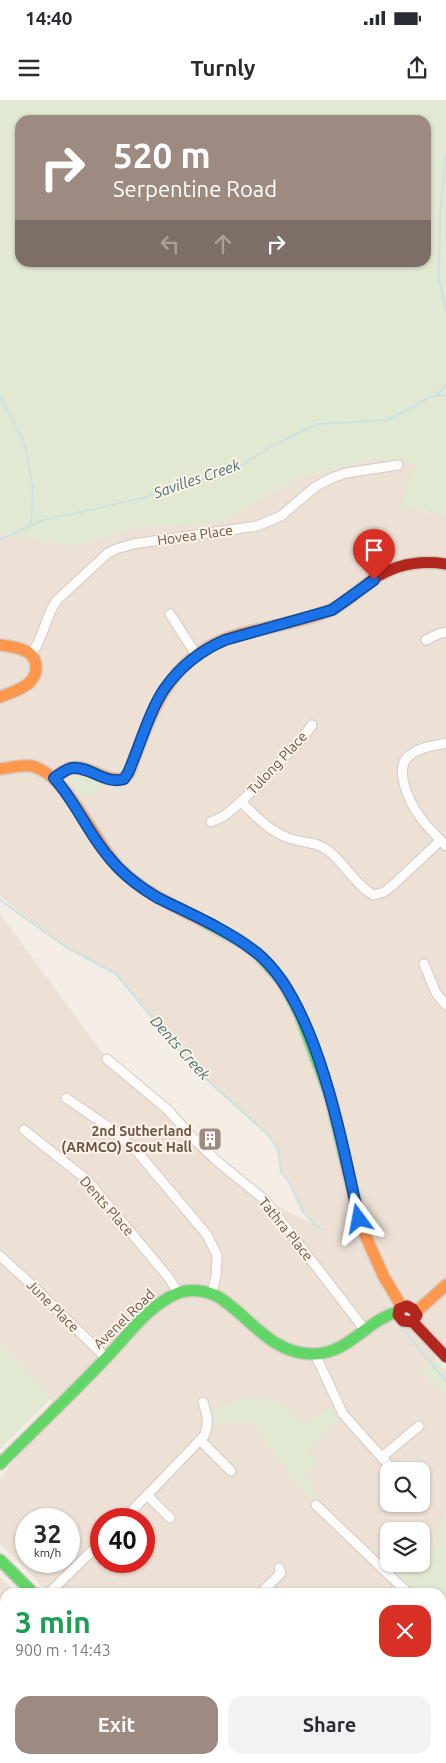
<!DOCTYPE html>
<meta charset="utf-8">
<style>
:root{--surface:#fff;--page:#f2f2f3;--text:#2b2b33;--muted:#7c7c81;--accent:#9d8b81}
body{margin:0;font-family:Ubuntu,sans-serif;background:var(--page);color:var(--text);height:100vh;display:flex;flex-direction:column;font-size:19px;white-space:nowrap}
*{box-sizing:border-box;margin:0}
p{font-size:16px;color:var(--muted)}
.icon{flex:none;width:28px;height:28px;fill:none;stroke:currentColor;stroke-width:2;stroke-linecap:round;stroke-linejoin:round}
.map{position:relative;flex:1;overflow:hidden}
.drawer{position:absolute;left:0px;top:1488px;width:446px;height:176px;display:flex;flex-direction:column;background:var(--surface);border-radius:15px 15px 0 0;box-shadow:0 1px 4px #0004}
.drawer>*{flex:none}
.top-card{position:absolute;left:15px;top:15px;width:416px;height:152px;border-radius:15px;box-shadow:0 1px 4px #0004;background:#9d8b81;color:#fff;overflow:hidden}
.tools{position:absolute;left:380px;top:1362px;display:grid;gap:10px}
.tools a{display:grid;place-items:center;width:50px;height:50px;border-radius:10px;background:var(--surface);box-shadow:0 1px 4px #0004;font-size:25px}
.speed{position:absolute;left:15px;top:1408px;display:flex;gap:10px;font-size:25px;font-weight:700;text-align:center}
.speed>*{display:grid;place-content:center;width:65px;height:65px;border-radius:50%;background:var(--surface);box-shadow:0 1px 4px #0004;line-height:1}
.speed small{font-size:12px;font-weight:400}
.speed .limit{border:8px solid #d22;background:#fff;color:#111}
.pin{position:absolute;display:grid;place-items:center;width:42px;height:42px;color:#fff;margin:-51px -21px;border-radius:50% 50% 50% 0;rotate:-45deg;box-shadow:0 0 5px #0007}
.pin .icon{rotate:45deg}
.me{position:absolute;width:55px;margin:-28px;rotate:347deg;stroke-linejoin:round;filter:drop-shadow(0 0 4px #0008)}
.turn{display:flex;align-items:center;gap:18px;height:105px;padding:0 15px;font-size:22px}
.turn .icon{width:65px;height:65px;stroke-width:2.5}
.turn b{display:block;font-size:35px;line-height:42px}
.lanes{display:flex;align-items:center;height:48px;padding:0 15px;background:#0003;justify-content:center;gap:25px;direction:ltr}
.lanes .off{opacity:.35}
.round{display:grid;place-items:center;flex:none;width:52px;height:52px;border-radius:15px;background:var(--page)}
.summary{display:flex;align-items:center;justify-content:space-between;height:85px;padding:0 15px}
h1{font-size:30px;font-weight:700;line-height:38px;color:#1e9e55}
.primary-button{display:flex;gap:10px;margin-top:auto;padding:10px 15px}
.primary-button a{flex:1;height:58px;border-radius:15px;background:var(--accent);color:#fff;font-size:20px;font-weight:700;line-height:58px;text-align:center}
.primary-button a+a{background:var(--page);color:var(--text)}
.status{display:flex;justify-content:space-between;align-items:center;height:35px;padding:0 25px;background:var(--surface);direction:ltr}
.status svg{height:14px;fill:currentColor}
header{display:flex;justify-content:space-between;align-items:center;height:65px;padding:0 15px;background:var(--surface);font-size:22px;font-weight:700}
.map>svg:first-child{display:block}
</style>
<div class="status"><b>14:40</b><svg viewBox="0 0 49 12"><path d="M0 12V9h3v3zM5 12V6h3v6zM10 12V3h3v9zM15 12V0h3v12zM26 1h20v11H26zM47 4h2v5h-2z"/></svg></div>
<header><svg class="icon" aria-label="menu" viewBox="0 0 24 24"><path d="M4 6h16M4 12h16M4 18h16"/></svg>Turnly<svg class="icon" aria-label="share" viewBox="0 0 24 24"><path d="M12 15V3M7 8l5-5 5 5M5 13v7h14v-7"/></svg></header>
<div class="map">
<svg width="446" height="1663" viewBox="0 0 446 1663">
<rect width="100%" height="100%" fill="#f4eee7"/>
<!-- residential -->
<g fill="#ede0d4" fill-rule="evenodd">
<path d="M374,358l41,7 9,47 22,3v842l-10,-9v12l-14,13 24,22v117l-13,37 -12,-9v-9h-32v20l-9,9 34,32h-366l-48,-48v-65l53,-68 -2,-14 -51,-52v-431l107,145 158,141 50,25 -12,-13 -14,-30 -8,-10 -3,-23 -11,-15 -70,-64 -81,-96 -50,-27 -66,-50v-363l76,12 62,-19 82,-4 74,-43zM389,1371h32v33h-32zM26,1419h43v42h-43zM101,1419h43v42h-43z"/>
<polygon points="0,1477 16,1492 5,1492 5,1659 183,1659 187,1663 0,1663"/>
<polygon points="441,1547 446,1552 446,1615 441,1620"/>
<polygon points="441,1658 446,1663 219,1663 215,1659"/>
</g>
<!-- green -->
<g fill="#e1e9d2" fill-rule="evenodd">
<path d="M0,0h446v415l-46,-8 15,-42 -41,-7 -80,22 -74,43 -82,4 -62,19 -76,-12zM20,20h406v142h-406z"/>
<polygon points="85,677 105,684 94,694 86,694 83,698 69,678"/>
<polygon points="0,1245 52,1297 0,1349"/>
<polygon points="436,1260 446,1270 446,1295 422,1273"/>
<polygon points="263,1298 282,1304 304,1324 337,1303 343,1315 307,1351 318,1363 305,1376 318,1397 313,1398 296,1382 251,1322 208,1324 206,1311 243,1299"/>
<polygon points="446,1412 446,1552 441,1547 441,1492 414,1492 380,1460 389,1451 389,1464 421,1464 421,1440 433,1449"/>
<polygon points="446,1615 446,1663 441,1658 441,1620"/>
</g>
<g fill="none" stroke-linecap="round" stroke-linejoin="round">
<!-- stream -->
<g stroke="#cae2e3" stroke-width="2">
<polyline points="446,55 440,114 439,179 446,211"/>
<polyline points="436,296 446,285"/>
<polyline points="0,297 24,341 33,387 31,425"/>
<polyline points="0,440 40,421 143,398 232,370 280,342 317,324 388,320 430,297 446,295"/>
<polyline points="0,800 66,847 116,874 193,967 267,1034 278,1049 281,1072 289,1082 303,1112 316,1126 322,1129"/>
<polyline points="403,1230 446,1281"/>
</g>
<!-- street casing -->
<g stroke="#d3cbc5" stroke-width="11">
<g id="street">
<polyline points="170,514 197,556"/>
<polyline points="426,540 438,534 446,532"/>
<path d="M31,554c13,-15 14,-38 26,-54l51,-47 8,-4 17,-5 124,-18 24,-10 34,-29 17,-9 14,-5 52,-8"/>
<path d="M446,643c-12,3 -27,4 -36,12 -18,13 0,48 10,62 8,11 18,20 26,29"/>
<polyline points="241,702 301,640 312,625"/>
<path d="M211,722l13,-6 17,-14c14,13 27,28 45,35 16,7 29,3 44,15 14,11 29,37 44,43l10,-3 8,-6 49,-46"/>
<polyline points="424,864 436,893 446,905"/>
<polyline points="107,959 167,1009 193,1038 218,1062 265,1100 365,1230"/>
<polyline points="66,998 110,1028 134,1048 207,1135 217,1155 216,1176 212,1193"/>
<polyline points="24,1030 86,1079 169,1178 178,1193"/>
<polyline points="0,1156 35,1188 106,1258"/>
<polyline points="315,1254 343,1314 394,1371"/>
<polyline points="200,1340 231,1371"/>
<polyline points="382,1357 419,1326"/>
<polyline points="147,1395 170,1418"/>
<polyline points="316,1405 407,1492"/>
<path d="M124,1419l80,-83c6,-13 3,-21 -1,-34"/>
<polyline points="119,1461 123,1465"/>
<polyline points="50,1492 101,1442"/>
<polyline points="262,1492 281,1473 279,1468"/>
<polyline points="441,1555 446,1562"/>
<polyline points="0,1587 5,1592"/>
<polyline points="73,1659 77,1663"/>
<polyline points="298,1663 302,1659"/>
</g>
</g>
<!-- fast casing -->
<g stroke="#d2cac4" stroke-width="14">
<g id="fast">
<polyline points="203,821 242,842 258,854 283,882 300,915 330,996 346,1064"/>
<path d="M0,1364c36,-36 72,-70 107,-107 20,-21 41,-51 69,-63 13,-6 31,-4 44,4 31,20 52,57 94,56 35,-1 52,-33 83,-42"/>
<polyline points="0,1460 32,1492"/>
</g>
</g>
<!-- slow casing -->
<g stroke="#d2cac4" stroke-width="14">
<g id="slow">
<path d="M0,545c15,2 37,4 36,24 0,5 -3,10 -7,14 -8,7 -19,10 -29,14"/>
<path d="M0,669c9,-1 21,-4 31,-3 36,7 63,76 88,102 24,24 55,38 84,53"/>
<path d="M54,678c5,-4 11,-9 18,-10 18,-3 32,14 51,11l6,-6c23,-61 39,-119 111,-139 29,-8 60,-11 88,-23"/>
<polyline points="346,1064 362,1128 384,1177 402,1207"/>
<polyline points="416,1212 446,1185"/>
<polyline points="199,1659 203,1663"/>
</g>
</g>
<!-- jam casing -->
<g stroke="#d2cac4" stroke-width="14">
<g id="jam">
<path d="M328,511c17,-7 30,-20 44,-31 22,-15 48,-20 74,-16"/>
<polygon points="407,1206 413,1209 417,1215 413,1222 403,1221 398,1215 399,1209"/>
<polyline points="413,1222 446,1257"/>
</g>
</g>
<!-- street -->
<use href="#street" stroke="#fdfcfb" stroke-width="9"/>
<!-- fast -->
<use href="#fast" stroke="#63d668" stroke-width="11"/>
<!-- slow -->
<use href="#slow" stroke="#ff974d" stroke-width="11"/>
<!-- jam -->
<use href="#jam" stroke="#b3261e" stroke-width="11"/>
</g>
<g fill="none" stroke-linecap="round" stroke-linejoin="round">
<!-- route casing -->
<g stroke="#114b97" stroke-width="12">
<path id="route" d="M359,1119c-17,-75 -41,-216 -102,-266 -29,-23 -66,-39 -99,-55 -19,-11 -37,-25 -51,-43 -20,-24 -32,-54 -53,-77 6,-4 12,-9 18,-10 18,-2 33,17 52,11l4,-6c11,-25 22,-64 37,-85 15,-21 37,-38 60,-48l107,-30 42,-30"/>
</g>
<!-- route -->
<use href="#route" stroke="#1a73e8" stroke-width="9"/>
</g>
<!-- icons -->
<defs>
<g id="building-square" transform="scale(1.25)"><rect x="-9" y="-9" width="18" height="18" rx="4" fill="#9d8b81" stroke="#fdf3e6"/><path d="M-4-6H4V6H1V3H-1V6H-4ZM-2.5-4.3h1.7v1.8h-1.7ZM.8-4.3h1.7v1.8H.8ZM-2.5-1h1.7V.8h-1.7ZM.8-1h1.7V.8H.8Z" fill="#fff"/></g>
</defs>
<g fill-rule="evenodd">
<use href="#building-square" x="210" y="1039"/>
</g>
<g text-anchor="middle" stroke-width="4" stroke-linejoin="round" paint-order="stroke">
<!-- street labels -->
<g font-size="14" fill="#6e554a" stroke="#fdf3e6">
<text transform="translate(195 435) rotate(-8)" y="5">Hovea Place</text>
<text transform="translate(277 663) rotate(-47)" y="5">Tulong Place</text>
<text transform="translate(107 1106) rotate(49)" y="5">Dents Place</text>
<text transform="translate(286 1129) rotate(51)" y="5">Tathra Place</text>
<text transform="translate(53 1206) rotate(45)" y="5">June Place</text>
<text transform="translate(124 1219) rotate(-44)" y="5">Avenel Road</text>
</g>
<!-- poi labels -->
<g font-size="14" font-weight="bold" fill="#6e554a" stroke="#fdf3e6" text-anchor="end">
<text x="192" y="1036">2nd Sutherland<tspan x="192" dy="16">(ARMCO) Scout Hall</tspan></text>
</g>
<!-- water labels -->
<g font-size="15" font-style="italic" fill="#437379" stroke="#fdf3e6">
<text transform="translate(197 379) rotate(-19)" y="5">Savilles Creek</text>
<text transform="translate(180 948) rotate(48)" y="5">Dents Creek</text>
</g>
</g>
</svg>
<div class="tools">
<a><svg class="icon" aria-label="search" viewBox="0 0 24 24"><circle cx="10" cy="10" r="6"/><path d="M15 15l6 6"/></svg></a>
<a><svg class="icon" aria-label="layers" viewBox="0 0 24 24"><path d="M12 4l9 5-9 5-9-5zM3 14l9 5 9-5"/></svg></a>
</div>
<div class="speed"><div>32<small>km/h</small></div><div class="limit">40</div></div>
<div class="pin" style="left:374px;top:480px;background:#d93025"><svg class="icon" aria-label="arrive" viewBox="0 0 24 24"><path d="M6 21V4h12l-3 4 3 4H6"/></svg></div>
<svg class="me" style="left:359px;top:1119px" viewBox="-20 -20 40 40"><path d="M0-17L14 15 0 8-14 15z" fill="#1a73e8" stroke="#fff" stroke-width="4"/></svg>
<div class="top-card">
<div class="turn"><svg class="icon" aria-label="right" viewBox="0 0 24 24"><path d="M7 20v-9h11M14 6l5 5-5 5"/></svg><div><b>520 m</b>Serpentine Road</div></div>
<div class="lanes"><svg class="icon off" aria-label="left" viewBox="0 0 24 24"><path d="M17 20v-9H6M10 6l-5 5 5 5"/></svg><svg class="icon off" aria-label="ahead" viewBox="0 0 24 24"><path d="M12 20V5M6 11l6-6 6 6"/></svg><svg class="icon" aria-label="right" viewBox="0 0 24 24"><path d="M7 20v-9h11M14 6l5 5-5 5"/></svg></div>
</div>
<section class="drawer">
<div class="summary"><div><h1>3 min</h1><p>900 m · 14:43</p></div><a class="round" style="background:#d93025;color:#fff"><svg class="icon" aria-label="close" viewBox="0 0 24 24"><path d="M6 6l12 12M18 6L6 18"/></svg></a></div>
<div class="primary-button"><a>Exit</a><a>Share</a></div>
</section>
</div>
